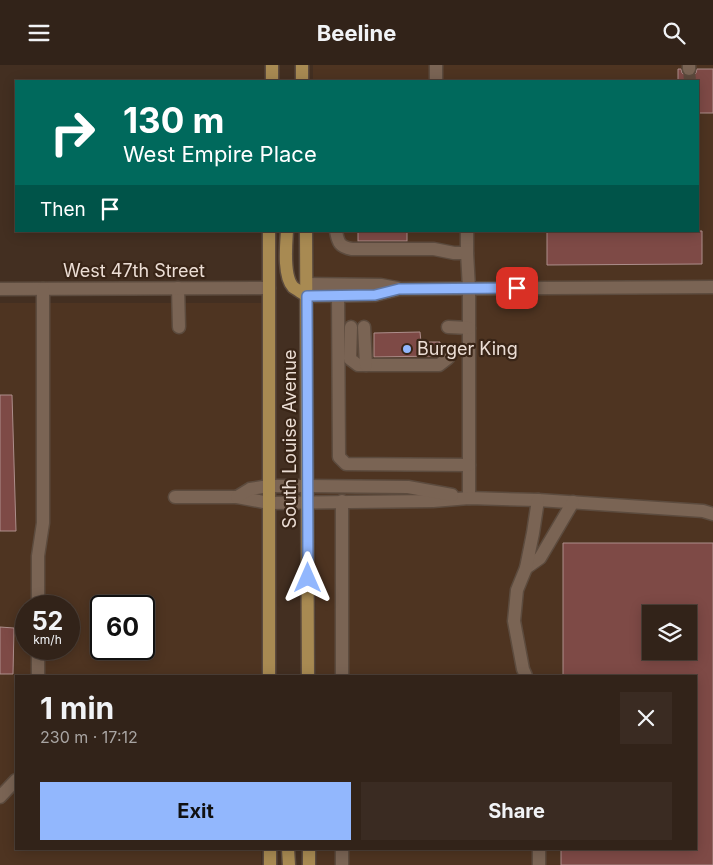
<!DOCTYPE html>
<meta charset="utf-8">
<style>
:root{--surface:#322319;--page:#3a2b22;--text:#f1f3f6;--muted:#a8a4a2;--line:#4d4038;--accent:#92b7fd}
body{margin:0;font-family:Inter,sans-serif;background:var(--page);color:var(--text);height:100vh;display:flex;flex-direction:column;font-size:19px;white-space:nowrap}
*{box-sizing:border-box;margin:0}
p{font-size:16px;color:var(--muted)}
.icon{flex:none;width:28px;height:28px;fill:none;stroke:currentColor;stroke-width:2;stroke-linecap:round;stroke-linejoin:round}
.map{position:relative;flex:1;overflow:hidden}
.sheet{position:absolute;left:15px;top:610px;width:682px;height:175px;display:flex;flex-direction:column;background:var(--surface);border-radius:0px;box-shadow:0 2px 12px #0003,0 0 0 1px var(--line)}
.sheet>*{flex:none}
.banner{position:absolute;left:15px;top:15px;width:684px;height:152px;border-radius:0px;box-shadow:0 2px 12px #0003,0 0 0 1px var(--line);background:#00695c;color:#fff;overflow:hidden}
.fabs{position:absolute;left:642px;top:540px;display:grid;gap:10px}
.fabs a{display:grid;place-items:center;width:55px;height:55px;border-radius:0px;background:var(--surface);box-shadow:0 2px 12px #0003,0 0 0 1px var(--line);font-size:25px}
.speed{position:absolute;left:15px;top:530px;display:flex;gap:10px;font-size:25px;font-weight:700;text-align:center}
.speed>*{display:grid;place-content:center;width:65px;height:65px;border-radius:50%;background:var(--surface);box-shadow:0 2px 12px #0003,0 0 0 1px var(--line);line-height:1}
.speed small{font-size:12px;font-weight:400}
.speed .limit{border:2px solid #111;border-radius:8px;background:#fff;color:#111}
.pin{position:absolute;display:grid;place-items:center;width:42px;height:42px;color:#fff;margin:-21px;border-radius:10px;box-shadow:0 2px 8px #0006}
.me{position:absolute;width:55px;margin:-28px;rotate:0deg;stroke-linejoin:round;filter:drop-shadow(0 0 4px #0008)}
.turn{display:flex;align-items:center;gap:18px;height:105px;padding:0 25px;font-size:22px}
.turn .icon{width:65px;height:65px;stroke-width:2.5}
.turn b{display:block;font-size:35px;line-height:42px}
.then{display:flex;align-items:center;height:48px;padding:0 25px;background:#0003;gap:10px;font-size:19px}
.round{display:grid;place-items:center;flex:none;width:52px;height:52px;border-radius:0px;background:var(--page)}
.headline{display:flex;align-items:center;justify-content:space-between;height:85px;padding:0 25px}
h1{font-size:30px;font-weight:700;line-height:38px}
.primary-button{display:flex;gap:10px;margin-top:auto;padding:10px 25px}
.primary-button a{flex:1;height:58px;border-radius:0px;background:var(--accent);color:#111;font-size:20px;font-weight:700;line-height:58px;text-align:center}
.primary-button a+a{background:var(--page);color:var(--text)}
header{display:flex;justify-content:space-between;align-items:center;height:65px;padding:0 25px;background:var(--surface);font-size:22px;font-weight:700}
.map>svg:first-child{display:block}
</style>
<header><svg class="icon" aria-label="menu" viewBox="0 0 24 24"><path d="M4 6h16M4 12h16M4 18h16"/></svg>Beeline<svg class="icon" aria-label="search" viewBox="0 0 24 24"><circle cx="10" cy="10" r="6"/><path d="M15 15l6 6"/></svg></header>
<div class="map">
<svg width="713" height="800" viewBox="0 0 713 800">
<rect width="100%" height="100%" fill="#432f21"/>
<!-- built -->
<g fill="#4e3421" fill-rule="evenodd">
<path d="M313,0h400v800h-396v-16h379v-173h-380l-2,-445h384v-150h-385zM651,549h38v37h-38z"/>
<path d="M0,238h261v373h-245v173h245v16h-261zM26,541h43v43h-43zM101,541h43v43h-43z"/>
</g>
<!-- building -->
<g fill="#7e4a46" stroke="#ad8e8b" fill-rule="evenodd">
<polygon points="678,4 681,4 682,8 689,12 693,11 696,8 697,4 713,4 713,48 698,48 698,16 678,16"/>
<rect x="358" y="166" width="49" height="10"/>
<polygon points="547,166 702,166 702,199 547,200"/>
<polygon points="420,267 421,277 440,277 440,289 437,291 374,292 374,268"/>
<polygon points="0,330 12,330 16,466 0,466"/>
<path d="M563,478h150v322h-152v-16h135v-173h-133zM651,549h38v37h-38z"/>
<polygon points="0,562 14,563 13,609 0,609"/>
</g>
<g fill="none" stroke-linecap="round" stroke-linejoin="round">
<!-- minor-tunnel -->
<polyline stroke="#5c493c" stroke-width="12" stroke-dasharray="12 6" stroke-linecap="butt" points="689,4 690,16"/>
<!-- minor casing -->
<g stroke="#5c4b3e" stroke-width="15">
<g id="minor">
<polyline points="436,0 436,16"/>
<polyline points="689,0 689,4"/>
<path d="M336,166c2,12 4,16 16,18h82l20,4h13"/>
<polyline points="467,166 467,188 469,223 469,433"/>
<polyline points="307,219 381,220 397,223"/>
<polyline points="178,223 179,262"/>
<polyline points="0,224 269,223"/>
<polyline points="307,231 375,230 399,224 713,222"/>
<polyline points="338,231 339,392 346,399 469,400"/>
<polyline points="351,262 350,294 358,300 439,300 448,293"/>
<polyline points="364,262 366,300"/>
<polyline points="448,262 469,263"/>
<polyline points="175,432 237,432 269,438 433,436 469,433 538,435 703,446 713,449"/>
<polyline points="237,432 250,424 269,421 308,421 408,422 452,430"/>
<polyline points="342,436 342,611"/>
<polyline points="526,503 540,493 573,437"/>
<polyline points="38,541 38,491 43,458 43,224"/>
<polyline points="38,611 38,584"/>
<polyline points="526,611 523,604 514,556 517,525 526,503 533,468 538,435"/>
<polyline points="0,732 16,715"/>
<polyline points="342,784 342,800"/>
<polyline points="539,784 539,800"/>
</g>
</g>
<!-- major casing -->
<g stroke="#5c4b3e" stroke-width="15">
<g id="major">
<polyline points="272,0 272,16"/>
<polyline points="302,0 302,16"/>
<path d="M287,166c-1,15 -4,45 6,56 4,3 10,6 14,9"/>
<polyline points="306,166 308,611"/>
<polyline points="269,611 269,166"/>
<polyline points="270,784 270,800"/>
<polyline points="288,784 289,800"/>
<polyline points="309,784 309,800"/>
</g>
</g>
<!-- minor -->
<use href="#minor" stroke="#7a6454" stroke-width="12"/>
<!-- major -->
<use href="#major" stroke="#a88a52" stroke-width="12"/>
</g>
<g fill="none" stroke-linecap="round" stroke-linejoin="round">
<!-- route casing -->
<g stroke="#5f77a4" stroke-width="12">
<polyline id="route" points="308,513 307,231 375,230 399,224 517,223"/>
</g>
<!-- route -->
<use href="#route" stroke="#92b7fd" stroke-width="9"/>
</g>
<!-- markers -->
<circle fill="#92b7fd" stroke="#392517" stroke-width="2" cx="407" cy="284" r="5"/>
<g text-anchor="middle" stroke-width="4.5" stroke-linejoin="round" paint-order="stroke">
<!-- street labels -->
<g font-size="18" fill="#ecded5" stroke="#392517">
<text x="134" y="212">West 47th Street</text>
<text transform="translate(290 374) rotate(-90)" y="6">South Louise Avenue</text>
</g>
<!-- poi labels -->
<g font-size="18" fill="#ecded5" stroke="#392517" text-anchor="start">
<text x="417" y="290">Burger King</text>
</g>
</g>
</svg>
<div class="fabs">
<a><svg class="icon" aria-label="layers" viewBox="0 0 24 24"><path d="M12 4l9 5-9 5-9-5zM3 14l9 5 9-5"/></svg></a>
</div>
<div class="speed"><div>52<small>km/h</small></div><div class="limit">60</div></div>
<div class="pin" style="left:517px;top:223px;background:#d93025"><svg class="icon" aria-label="arrive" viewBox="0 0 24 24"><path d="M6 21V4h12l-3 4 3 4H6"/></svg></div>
<svg class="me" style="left:308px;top:513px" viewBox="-20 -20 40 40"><path d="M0-17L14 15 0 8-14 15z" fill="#92b7fd" stroke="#fff" stroke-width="4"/></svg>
<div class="banner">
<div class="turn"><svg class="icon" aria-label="right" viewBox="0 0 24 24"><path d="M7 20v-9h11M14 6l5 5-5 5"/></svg><div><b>130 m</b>West Empire Place</div></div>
<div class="then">Then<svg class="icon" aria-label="arrive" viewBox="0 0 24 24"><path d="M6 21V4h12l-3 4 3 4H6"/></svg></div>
</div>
<section class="sheet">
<div class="headline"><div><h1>1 min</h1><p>230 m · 17:12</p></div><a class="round"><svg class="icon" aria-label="close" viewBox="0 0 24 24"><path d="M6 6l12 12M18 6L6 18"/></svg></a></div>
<div class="primary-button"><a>Exit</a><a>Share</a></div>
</section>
</div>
